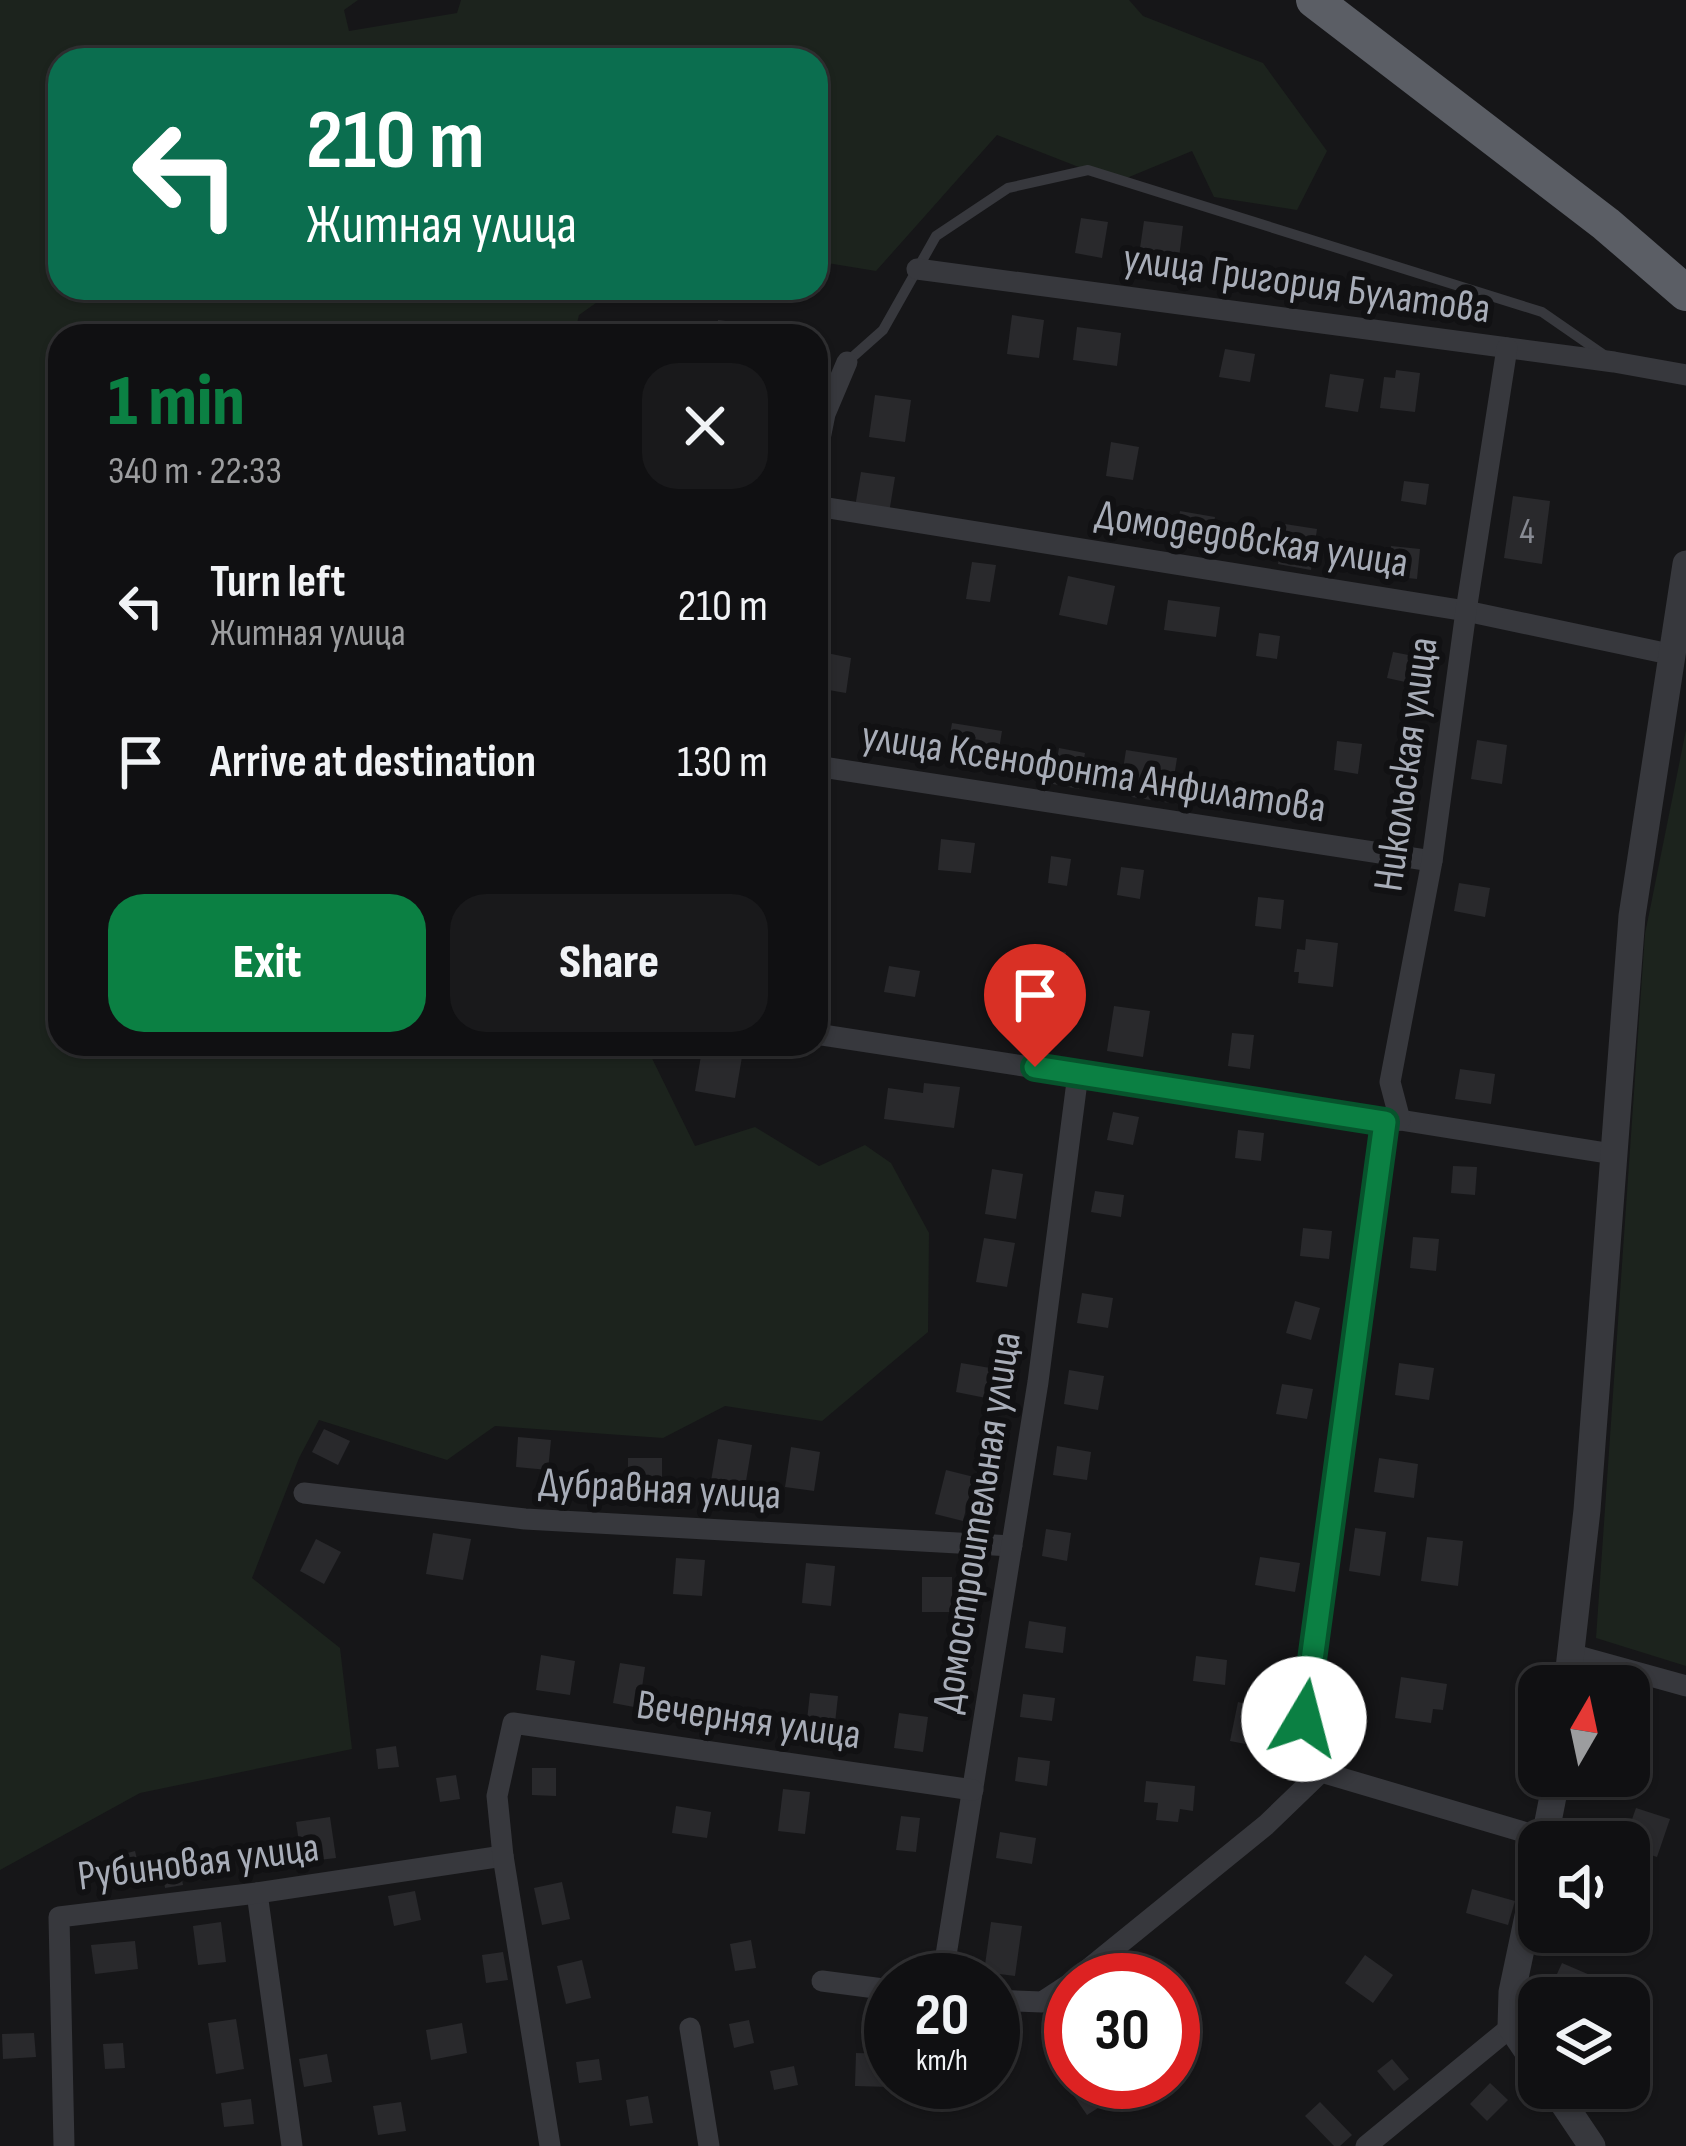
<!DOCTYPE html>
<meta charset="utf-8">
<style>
:root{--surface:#101012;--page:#19191b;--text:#f1f3f6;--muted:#9c9d9f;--line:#303032;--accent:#0b8043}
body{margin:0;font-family:"Sofia Sans Condensed",sans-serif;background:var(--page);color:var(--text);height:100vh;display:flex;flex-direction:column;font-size:45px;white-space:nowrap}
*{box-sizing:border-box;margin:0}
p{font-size:39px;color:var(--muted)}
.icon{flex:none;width:66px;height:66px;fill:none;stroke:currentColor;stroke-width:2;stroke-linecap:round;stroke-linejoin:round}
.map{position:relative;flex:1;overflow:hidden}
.side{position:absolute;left:48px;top:324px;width:780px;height:732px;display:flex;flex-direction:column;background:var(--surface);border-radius:36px;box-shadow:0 3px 9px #0004,0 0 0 3px var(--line)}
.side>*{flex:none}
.top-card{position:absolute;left:48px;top:48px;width:780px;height:252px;border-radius:36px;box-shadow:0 3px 9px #0004,0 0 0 3px var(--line);background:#0b6e4f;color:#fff;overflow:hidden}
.needle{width:78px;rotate:9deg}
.fabs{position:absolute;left:1518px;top:1665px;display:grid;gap:24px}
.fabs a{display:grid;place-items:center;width:132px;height:132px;border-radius:24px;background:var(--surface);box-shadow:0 3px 9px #0004,0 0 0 3px var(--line);font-size:60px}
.speed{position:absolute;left:864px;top:1953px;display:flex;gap:24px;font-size:60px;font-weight:700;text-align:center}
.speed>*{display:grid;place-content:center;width:156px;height:156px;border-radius:50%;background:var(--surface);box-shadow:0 3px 9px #0004,0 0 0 3px var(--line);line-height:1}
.speed small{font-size:30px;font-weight:400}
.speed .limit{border:18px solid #d22;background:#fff;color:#111}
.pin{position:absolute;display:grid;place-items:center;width:102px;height:102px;color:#fff;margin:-123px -51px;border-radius:50% 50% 50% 0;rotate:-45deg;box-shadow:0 0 12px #0007}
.pin .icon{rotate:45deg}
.me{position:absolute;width:132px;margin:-66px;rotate:8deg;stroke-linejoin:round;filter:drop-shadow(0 0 9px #0008)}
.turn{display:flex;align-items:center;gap:42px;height:252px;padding:0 60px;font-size:54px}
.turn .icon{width:156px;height:156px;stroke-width:2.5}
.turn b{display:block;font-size:84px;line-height:102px}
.round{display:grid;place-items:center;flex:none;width:126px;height:126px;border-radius:36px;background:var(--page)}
.summary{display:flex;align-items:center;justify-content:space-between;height:204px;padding:0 60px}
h1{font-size:72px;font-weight:800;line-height:90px;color:var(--accent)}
.action{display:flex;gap:24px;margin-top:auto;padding:24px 60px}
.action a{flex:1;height:138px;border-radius:36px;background:var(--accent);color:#fff;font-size:48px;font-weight:800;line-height:138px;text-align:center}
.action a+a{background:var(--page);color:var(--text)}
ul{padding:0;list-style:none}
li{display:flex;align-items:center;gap:36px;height:156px;padding:0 60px}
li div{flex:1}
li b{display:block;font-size:45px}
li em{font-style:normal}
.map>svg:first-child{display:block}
</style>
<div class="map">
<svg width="1686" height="2146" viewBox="0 0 1686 2146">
<rect width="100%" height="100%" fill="#161618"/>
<!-- green -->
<g fill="#1c231d">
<polygon points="0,0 358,0 344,10 349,31 457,13 461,0 1129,0 1143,16 1263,63 1327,151 1297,210 1214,197 1192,151 1117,182 997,135 876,271 821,262 816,267 816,60 60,60 60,288 617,288 579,315 574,336 60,336 60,1044 645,1044 695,1146 755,1127 819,1166 865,1145 891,1163 929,1233 928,1332 822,1421 725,1406 663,1438 495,1426 447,1460 319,1420 299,1458 252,1578 340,1648 352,1749 140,1793 0,1870"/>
<polygon points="1686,730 1686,1666 1596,1638 1645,934"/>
</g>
<!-- building -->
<g fill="#29292c">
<polygon points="1081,218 1108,222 1102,258 1075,253"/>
<polygon points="1144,221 1183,226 1179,258 1167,256 1166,265 1138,262"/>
<polygon points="1012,315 1044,320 1039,358 1007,354"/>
<polygon points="718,320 750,324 748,336 716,336"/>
<polygon points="1077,327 1121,333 1117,366 1073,360"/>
<polygon points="1225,349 1255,354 1250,382 1219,377"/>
<polygon points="1396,370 1420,373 1415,412 1380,408 1384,377 1395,378"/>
<polygon points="1330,374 1364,379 1358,412 1325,407"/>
<polygon points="875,395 911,400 905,442 869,437"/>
<polygon points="1111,442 1139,447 1133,480 1106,476"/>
<polygon points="861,472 895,477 889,513 855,507"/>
<polygon points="1404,481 1429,484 1426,505 1401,501"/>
<polygon points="1513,496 1550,501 1542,564 1504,558"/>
<polygon points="1180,511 1215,517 1210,546 1175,540"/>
<polygon points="1285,524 1317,529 1311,570 1278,564"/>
<polygon points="1391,546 1420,549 1417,579 1388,576"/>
<polygon points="972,562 996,565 990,602 966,599"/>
<polygon points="1068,576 1115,586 1107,625 1059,615"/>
<polygon points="1168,600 1220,607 1216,637 1164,630"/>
<polygon points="1259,633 1280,636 1277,659 1256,656"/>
<polygon points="822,652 851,658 846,693 817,688"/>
<polygon points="1393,652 1424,658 1419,685 1387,678"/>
<polygon points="952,723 1002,731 995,773 945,765"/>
<polygon points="1477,740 1507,745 1502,784 1471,779"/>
<polygon points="1337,741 1362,744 1358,774 1334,770"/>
<polygon points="1059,748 1085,753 1079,789 1053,784"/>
<polygon points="1126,750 1177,758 1170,803 1119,795"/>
<polygon points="816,816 828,818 825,848 816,847"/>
<polygon points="941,839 975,843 971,873 938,870"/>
<polygon points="1051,856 1071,859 1067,886 1048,883"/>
<polygon points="1121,867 1144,870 1140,899 1117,895"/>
<polygon points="1459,883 1490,888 1485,917 1454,911"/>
<polygon points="1258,897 1284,900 1281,929 1255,926"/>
<polygon points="1306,939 1338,943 1333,987 1298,983 1299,972 1294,972 1297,949 1305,950"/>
<polygon points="1043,949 1066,952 1063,979 1039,976"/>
<polygon points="889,966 920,971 915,997 884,992"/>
<polygon points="1114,1006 1150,1011 1143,1057 1107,1051"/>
<polygon points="1232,1033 1254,1035 1250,1069 1228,1066"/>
<polygon points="703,1044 743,1051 735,1098 695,1091"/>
<polygon points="1460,1069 1495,1074 1491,1104 1455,1099"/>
<polygon points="924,1083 960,1087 954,1128 884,1119 888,1088 923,1093"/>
<polygon points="1113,1112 1139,1117 1133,1145 1107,1140"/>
<polygon points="1238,1130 1264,1133 1261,1161 1235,1158"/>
<polygon points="1453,1166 1477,1167 1475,1195 1451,1193"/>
<polygon points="992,1169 1023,1174 1016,1219 985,1214"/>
<polygon points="1095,1191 1124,1195 1121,1217 1091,1212"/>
<polygon points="1303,1228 1332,1231 1329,1259 1300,1256"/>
<polygon points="1413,1237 1439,1239 1436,1271 1410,1268"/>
<polygon points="984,1238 1015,1243 1007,1287 976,1282"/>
<polygon points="1082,1293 1113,1298 1108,1328 1077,1323"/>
<polygon points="1295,1301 1320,1308 1311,1340 1286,1333"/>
<polygon points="961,1363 996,1369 991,1399 956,1392"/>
<polygon points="1399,1363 1434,1368 1429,1400 1395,1395"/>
<polygon points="1069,1370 1104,1376 1098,1410 1064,1404"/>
<polygon points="1282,1384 1313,1389 1307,1419 1276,1414"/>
<polygon points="324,1429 350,1441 338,1465 312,1452"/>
<polygon points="518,1437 551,1440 548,1470 516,1467"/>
<polygon points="718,1439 752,1445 745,1487 711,1481"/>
<polygon points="1057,1446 1091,1452 1087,1480 1053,1475"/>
<polygon points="791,1447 820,1452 814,1491 785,1487"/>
<rect x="628" y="1458" width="34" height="28"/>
<polygon points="1379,1458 1418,1464 1414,1498 1374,1492"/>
<polygon points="946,1470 974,1477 963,1521 935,1514"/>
<polygon points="1355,1528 1386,1532 1380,1576 1349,1571"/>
<polygon points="1046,1529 1071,1533 1067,1561 1042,1556"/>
<polygon points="433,1533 471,1539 463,1580 426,1574"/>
<polygon points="1427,1537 1463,1541 1458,1586 1421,1581"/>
<polygon points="316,1539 341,1552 324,1584 300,1571"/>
<polygon points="1260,1557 1300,1563 1295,1592 1255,1585"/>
<polygon points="676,1558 705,1560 702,1596 673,1594"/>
<polygon points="806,1563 835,1566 831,1606 802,1603"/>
<rect x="922" y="1577" width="30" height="35"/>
<polygon points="1029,1621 1066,1627 1063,1653 1025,1648"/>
<polygon points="541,1655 575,1661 570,1695 536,1690"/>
<polygon points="1196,1656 1227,1660 1225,1685 1193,1681"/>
<polygon points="620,1663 645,1667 639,1708 613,1703"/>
<polygon points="1401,1677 1447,1684 1443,1710 1433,1709 1431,1723 1395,1718"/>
<polygon points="810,1693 838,1696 834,1732 806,1729"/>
<polygon points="1023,1694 1055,1698 1052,1721 1020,1717"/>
<polygon points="1238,1702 1264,1708 1256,1746 1230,1741"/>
<polygon points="899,1713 928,1717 923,1752 894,1748"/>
<polygon points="396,1746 399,1767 378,1769 376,1749"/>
<polygon points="1018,1757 1050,1761 1047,1786 1015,1781"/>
<polygon points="532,1768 556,1768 556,1796 532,1795"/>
<polygon points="456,1775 460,1799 440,1802 436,1778"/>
<polygon points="1146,1781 1195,1786 1193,1811 1180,1809 1178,1822 1156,1820 1158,1803 1144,1802"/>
<polygon points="783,1789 810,1792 805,1834 778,1831"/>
<polygon points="676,1806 711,1812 707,1838 672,1833"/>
<polygon points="1636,1808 1670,1819 1657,1857 1629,1848 1629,1842 1624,1842"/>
<polygon points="901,1816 920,1818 916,1852 896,1850"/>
<polygon points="330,1817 336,1858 302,1862 296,1822"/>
<polygon points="1000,1832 1036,1838 1032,1864 996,1858"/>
<polygon points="135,1851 141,1876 114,1883 108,1858"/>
<polygon points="178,1857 183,1885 165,1888 161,1860"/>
<polygon points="562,1882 570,1919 542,1925 534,1888"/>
<polygon points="1472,1889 1515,1901 1508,1925 1466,1913"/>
<polygon points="415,1891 421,1920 394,1926 388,1896"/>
<polygon points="221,1922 226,1962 198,1965 193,1926"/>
<polygon points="991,1922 1022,1926 1015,1976 984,1972"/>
<polygon points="751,1940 756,1968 735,1971 730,1944"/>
<polygon points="135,1941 138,1969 95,1974 91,1945"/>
<polygon points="503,1952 508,1980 486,1983 482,1955"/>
<polygon points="1365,1955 1393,1975 1373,2003 1345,1983"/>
<polygon points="582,1960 591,1998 566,2004 557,1966"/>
<polygon points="1562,1963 1590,1975 1580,1998 1552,1985"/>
<polygon points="236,2019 244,2069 216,2074 208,2023"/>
<polygon points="749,2020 754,2043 734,2048 729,2024"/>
<polygon points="462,2023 467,2053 431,2060 426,2030"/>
<polygon points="34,2033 36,2057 3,2059 2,2034"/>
<polygon points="123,2043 125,2068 105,2069 103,2044"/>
<polygon points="856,2053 891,2054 891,2087 855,2086"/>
<polygon points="327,2054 332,2082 304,2087 299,2059"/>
<polygon points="599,2059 602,2080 579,2083 576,2062"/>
<polygon points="1392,2059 1409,2079 1394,2091 1377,2071"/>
<polygon points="794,2066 798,2085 774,2090 770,2071"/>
<polygon points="1071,2066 1071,2082 1101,2082 1112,2099 1087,2115 1059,2074"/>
<polygon points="1490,2083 1508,2100 1487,2121 1470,2104"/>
<polygon points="648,2096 653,2123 630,2126 626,2100"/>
<polygon points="251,2099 254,2124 224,2127 221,2103"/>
<polygon points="401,2102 406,2131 378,2135 373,2106"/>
<polygon points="1320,2102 1352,2135 1340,2146 1334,2146 1305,2116"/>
</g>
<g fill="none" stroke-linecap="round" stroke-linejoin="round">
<!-- service -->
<polyline stroke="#37383d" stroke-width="10" points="847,362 883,330 936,236 1008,188 1088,170 1542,312 1607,357"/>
<!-- minor -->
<g stroke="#37383d" stroke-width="21">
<polyline points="917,269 1614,362 1686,375"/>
<polyline points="816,459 825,414 847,362"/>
<polyline points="816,506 1466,611 1674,655"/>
<polyline points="816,766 1432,861"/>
<polyline points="816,1034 1385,1122 1400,1120 1613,1154"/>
<polyline points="1400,1120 1390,1082 1432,861 1466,611 1507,348"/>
<polyline points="304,1493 525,1519 1012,1546"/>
<polyline points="1571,1654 1686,1686"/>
<polyline points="1321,1772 1317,1765 1304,1719 1385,1122"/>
<polyline points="257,1893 292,2146"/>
<polyline points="942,1980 1038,1382 1078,1074"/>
<polyline points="1075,1980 1266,1825 1321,1772 1544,1838"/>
<polyline points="822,1981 891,1990"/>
<polyline points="993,2000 1042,2002 1071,1983"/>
<polyline points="690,2028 709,2146"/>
<polyline points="64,2146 59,1917 257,1893 503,1856"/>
<polyline points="550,2146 503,1856 497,1796 513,1723 973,1790"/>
<polyline points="1366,2146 1511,2027"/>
</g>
<!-- tertiary -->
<g stroke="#37383d" stroke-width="27">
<polyline points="1567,1686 1587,1510 1632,916 1686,564"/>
<polyline points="1544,1842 1557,1776"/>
<polyline points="1539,1864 1512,1992 1511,2027 1539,2068"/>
<polyline points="1553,2088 1592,2146"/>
</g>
<!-- trunk -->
<polyline stroke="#5b5e65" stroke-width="36" points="1314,0 1606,224 1686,293"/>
</g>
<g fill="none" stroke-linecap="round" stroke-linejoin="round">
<!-- route casing -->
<g stroke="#07532c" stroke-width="30">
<polyline id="route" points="1035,1067 1385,1122 1304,1719"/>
</g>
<!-- route -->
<use href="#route" stroke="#0b8043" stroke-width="21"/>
</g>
<g text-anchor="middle" stroke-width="12" stroke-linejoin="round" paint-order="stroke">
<!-- number labels -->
<g font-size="36" fill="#888b94">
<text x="1527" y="543">4</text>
</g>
<!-- street labels -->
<g font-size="42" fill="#a8adb8" stroke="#111113">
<text transform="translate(1307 282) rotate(8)" y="15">улица Григория Булатова</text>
<text transform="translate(1252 537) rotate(9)" y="15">Домодедовская улица</text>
<text transform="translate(1404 764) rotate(-82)" y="15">Никольская улица</text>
<text transform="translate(1094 770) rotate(9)" y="15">улица Ксенофонта Анфилатова</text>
<text transform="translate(660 1487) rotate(3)" y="15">Дубравная улица</text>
<text transform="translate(975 1522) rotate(-81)" y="15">Домостроительная улица</text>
<text transform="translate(749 1718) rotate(8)" y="15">Вечерняя улица</text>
<text transform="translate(198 1860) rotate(-7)" y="15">Рубиновая улица</text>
</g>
</g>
</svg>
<div class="fabs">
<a><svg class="needle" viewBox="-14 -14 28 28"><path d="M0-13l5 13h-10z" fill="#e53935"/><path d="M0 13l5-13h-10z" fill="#9c9d9f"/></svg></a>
<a><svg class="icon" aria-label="sound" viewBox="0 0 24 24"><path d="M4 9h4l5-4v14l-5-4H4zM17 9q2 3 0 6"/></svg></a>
<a><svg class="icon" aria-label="layers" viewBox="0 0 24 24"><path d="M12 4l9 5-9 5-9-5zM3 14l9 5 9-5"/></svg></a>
</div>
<div class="speed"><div>20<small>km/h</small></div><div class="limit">30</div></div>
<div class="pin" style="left:1035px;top:1067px;background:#d93025"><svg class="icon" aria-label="arrive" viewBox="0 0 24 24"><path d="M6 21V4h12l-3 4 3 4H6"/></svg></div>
<svg class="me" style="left:1304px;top:1719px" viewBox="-20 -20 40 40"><circle r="19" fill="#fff"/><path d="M0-13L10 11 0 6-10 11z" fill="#0b8043"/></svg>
<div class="top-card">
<div class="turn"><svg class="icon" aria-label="left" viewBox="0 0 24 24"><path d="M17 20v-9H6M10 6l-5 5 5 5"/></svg><div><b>210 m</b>Житная улица</div></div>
</div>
<section class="side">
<div class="summary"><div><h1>1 min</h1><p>340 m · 22:33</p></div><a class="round"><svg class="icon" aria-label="close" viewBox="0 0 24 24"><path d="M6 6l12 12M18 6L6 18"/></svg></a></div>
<ul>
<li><svg class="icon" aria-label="left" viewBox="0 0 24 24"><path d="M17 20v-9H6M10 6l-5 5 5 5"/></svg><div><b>Turn left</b><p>Житная улица</p></div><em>210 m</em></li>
<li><svg class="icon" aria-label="arrive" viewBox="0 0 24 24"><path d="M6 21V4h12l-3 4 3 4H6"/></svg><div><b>Arrive at destination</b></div><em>130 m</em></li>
</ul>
<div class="action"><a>Exit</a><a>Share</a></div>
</section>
</div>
